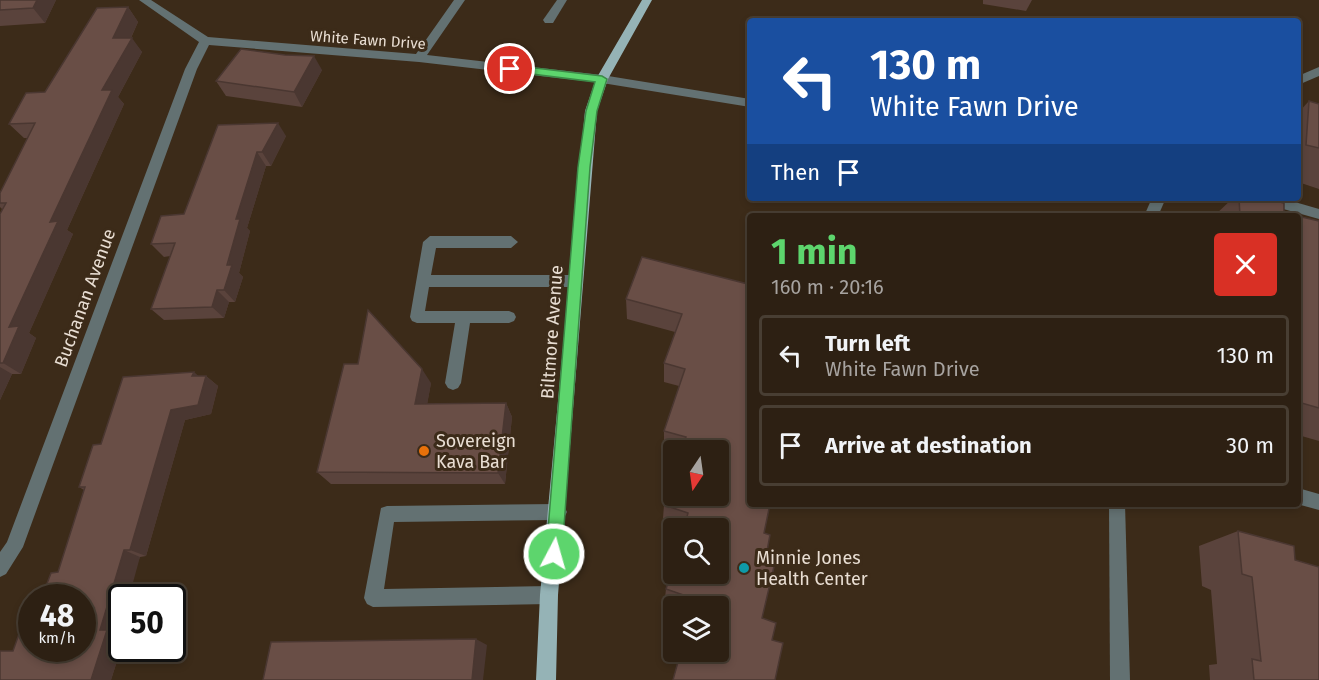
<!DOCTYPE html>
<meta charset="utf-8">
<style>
:root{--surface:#2d2013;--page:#35281c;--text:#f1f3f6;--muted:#a7a3a0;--line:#483e33;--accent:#5dd56d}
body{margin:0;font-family:"Fira Sans",sans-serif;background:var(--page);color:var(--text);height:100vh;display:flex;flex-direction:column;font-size:22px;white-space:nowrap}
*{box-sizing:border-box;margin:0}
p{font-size:20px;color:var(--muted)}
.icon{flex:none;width:33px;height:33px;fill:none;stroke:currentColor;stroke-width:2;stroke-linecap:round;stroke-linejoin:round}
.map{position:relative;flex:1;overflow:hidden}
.panel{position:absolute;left:747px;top:213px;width:554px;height:294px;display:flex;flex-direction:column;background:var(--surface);border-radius:6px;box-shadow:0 3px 9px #0003,0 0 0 2px var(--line)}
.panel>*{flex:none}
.guide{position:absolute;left:747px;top:18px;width:554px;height:183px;border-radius:6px;box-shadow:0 3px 9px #0003,0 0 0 2px var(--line);background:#1a4fa0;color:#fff;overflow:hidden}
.needle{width:39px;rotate:193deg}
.controls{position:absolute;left:663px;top:440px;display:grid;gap:12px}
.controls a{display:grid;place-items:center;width:66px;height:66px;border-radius:6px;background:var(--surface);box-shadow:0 3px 9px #0003,0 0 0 2px var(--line);font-size:30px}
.speed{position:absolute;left:18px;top:584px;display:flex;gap:12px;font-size:30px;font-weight:700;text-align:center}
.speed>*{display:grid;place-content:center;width:78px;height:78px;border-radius:50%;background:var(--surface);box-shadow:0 3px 9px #0003,0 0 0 2px var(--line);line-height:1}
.speed small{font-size:15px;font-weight:400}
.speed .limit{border:3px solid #111;border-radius:9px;background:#fff;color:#111}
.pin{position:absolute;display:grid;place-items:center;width:51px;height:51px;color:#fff;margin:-26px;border:3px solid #fff;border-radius:50%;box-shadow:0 2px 6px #0007}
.me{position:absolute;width:66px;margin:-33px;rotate:6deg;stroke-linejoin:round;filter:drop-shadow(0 0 4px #0008)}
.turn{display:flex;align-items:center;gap:21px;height:126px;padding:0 24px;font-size:27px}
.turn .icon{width:78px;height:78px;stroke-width:2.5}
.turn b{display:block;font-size:42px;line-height:51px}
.then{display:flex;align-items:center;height:57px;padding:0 24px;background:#0003;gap:12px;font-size:22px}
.round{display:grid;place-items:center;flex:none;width:63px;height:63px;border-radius:6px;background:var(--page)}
.summary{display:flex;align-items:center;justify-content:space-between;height:102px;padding:0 24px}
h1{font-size:36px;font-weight:700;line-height:45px;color:var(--accent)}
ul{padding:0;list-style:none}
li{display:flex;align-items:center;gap:18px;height:81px;margin:0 12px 9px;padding:0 12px;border:3px solid var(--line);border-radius:6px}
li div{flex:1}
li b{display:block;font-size:22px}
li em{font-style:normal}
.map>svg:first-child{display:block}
</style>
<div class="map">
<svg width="1319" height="680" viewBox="0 0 1319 680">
<rect width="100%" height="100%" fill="#3c2b19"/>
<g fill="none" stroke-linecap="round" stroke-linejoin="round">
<!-- minor -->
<g fill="#637172" fill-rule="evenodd">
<polygon points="139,0 151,0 208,37 416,54 454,0 465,0 427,55 602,75 750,99 750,107 602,83 419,62 209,45 197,69 23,547 6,574 0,577 0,552 7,542 185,69 199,42"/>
<polygon points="557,0 567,0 553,23 545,23 543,20"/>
<polygon points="1319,67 1319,76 1298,85 1298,76"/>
<polygon points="1152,198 1166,198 1158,216 1144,216"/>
<polygon points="1256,198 1281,198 1319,209 1319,219 1258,202"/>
<polygon points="430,236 511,236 518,242 511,248 436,248 431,275 575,275 580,277 582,281 580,285 575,287 429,287 425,311 509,311 514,313 516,317 514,321 509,323 470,323 461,383 458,388 453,390 448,388 445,383 455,323 417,323 412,321 410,317 423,242"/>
<polygon points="1298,488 1319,494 1319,510 1297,504"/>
<polygon points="558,504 564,506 567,512 564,518 558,520 394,522 384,589 549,586 555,589 558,595 555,601 549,604 373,607 367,604 364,598 381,508 387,506"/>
<polygon points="1109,504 1125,504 1130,680 1110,680"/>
</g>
<!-- major -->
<polygon fill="#95b3b6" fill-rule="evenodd" points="642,0 652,0 608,79 597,111 558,595 556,680 536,680 540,595 585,111 596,79"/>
</g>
<!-- wall -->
<g fill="#5a433c">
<polygon points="0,0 56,0 45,23 0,26"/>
<polygon points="983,0 1032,0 1026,11 983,4"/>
<polygon points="128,7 138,22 131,38 142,52 118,97 124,104 67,230 73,234 29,333 36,338 21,374 12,374 0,400 0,214 2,209 0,207 0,193 28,138 24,138 9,124 45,92"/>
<polygon points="322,70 302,107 226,96 216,81"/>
<polygon points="1309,101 1319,104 1319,189 1298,182 1298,113"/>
<polygon points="218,125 286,136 271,166 266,166 247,228 250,231 239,273 243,277 235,302 229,302 224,318 164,320 151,309 170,256 164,257 151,244 184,214"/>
<polygon points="1233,198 1263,198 1284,213 1319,221 1319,441 1298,435 1298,216 1214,216"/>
<polygon points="748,284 764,533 767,551 762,618 772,640 775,680 718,606 689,606 665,598 666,589 685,525 663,518 664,505 718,450 674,450 664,447 664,431 679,386 664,382 664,363 675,332 627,319 626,299"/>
<polygon points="199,376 206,376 218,386 211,414 185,420 146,556 140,557 122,597 122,623 119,633 122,633 122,645 111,680 13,651 30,634 58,572 84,490 79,487 101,444"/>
<polygon points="431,383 427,404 506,403 512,417 505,484 331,484 317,472"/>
<polygon points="1238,531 1295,560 1319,680 1210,680 1209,665 1217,664 1211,590 1202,586 1199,546"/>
</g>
<!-- shaded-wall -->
<g fill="#4a3731">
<polygon points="37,0 56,0 45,23 33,8"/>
<polygon points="128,7 138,22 127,46 132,38 142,52 118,97 124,104 67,230 73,234 29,333 36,338 21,374 3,363 9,327 102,90 113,38"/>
<polygon points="314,56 322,70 302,107 294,92"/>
<polygon points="278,123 286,136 271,166 262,152"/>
<polygon points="257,152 266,166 247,228 250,231 239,273 243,277 235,302 224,290 236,219"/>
<polygon points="217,290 229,302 224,318 212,307"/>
<polygon points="0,367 12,374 0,400"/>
<polygon points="422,369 431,383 425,417 415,404"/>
<polygon points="194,372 204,381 206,376 218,386 211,414 185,420 146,556 130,550 171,410 192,376"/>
<polygon points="506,403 512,417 505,484 498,473"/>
<polygon points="124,550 140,557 129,597 122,597 122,623 119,633 122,633 122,645 111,680 91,680 100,630"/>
<polygon points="476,639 487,645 483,680 472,680"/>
</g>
<!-- building -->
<g fill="#694e46" stroke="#4a3731" stroke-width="1.5">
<polygon points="0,0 37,0 33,8 0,10"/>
<polygon points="128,7 113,38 132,38 102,90 112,90 50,222 58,221 9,327 19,326 3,363 0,363 0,214 6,203 0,203 0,193 35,123 9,124 26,93 45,92 97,8"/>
<polygon points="241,49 285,55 314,56 294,92 216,81"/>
<polygon points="1309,101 1319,104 1319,148 1306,145"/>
<polygon points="278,123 262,152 257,152 236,219 240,219 227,265 232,265 224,290 217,290 212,307 151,309 175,243 151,244 161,216 184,214 218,125"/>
<polygon points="1239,198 1263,198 1284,203 1284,213 1319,221 1319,408 1298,402 1298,216 1240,216"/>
<polygon points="642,257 748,284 750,279 750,504 770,504 764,533 770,535 767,551 777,554 762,618 776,623 772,640 783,643 775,680 673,680 681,651 718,651 718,606 693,606 695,599 666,589 674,563 674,573 718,573 718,528 684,528 688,513 664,505 674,474 674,495 718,495 718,450 681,450 686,437 664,431 685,369 664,363 682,314 626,299"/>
<polygon points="368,310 422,369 415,404 506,403 498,473 317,472 344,364 358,364"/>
<polygon points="194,372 192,376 206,376 198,405 171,410 130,550 124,550 100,630 107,630 91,680 0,680 0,651 13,651 19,634 30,634 32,629 32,648 82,648 82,597 42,597 51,573 58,572 85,487 79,487 93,445 101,444 123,377"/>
<polygon points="1238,531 1294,546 1295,560 1319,567 1319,680 1254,680 1252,659 1261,661 1252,577 1242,574"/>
<polygon points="476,639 472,680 263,680 271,642"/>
</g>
<!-- route -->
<polygon fill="#5dd56d" stroke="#3c8a47" stroke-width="1.5" points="510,65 602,76 607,79 597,111 590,167 562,554 559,559 554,562 548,559 546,554 578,167 586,111 595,82 507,71 507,66"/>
<!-- markers -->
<circle fill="#e8710a" stroke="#3c2b19" stroke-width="2" cx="424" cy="451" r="6"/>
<circle fill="#0f9aa8" stroke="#3c2b19" stroke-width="2" cx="744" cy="568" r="6"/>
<g text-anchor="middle" stroke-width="6" stroke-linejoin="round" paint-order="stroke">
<!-- far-street labels -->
<g font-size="15" fill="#e9ded3" stroke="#3c2b19">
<text transform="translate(368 40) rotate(4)" y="5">White Fawn Drive</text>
</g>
<!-- street labels -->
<g font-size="18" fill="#e9ded3" stroke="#3c2b19">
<text transform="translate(85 298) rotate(-70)" y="6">Buchanan Avenue</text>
<text transform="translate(552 332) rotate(-86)" y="6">Biltmore Avenue</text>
</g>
<!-- poi labels -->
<g font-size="18" fill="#e9ded3" stroke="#3c2b19" text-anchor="start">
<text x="436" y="447">Sovereign<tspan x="436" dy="21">Kava Bar</tspan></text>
<text x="756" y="564">Minnie Jones<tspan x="756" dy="21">Health Center</tspan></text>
</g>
</g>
</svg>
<div class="controls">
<a><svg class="needle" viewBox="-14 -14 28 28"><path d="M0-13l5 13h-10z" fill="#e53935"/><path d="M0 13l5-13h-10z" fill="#a7a3a0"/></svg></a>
<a><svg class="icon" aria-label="search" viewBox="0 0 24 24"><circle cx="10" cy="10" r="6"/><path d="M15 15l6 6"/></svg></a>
<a><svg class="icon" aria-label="layers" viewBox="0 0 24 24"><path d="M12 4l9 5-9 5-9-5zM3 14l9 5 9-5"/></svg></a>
</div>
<div class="speed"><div>48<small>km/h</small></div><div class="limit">50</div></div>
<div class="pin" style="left:510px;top:69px;background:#d93025"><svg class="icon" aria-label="arrive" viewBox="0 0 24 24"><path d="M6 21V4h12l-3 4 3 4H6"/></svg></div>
<svg class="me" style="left:554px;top:554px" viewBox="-20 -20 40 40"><circle r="17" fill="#5dd56d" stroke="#fff" stroke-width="3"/><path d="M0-11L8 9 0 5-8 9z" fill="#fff"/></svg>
<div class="guide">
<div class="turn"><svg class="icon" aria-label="left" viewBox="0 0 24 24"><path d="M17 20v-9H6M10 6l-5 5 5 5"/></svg><div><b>130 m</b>White Fawn Drive</div></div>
<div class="then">Then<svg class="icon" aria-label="arrive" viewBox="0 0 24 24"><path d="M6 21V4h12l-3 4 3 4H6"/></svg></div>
</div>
<section class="panel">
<div class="summary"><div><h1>1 min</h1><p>160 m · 20:16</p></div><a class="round" style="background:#d93025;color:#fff"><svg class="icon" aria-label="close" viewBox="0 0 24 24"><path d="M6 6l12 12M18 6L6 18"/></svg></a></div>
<ul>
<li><svg class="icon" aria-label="left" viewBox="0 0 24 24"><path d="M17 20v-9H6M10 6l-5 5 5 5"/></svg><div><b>Turn left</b><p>White Fawn Drive</p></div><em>130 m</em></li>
<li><svg class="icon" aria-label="arrive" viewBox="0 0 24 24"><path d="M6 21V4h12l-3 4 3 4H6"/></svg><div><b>Arrive at destination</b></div><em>30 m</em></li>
</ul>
</section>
</div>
